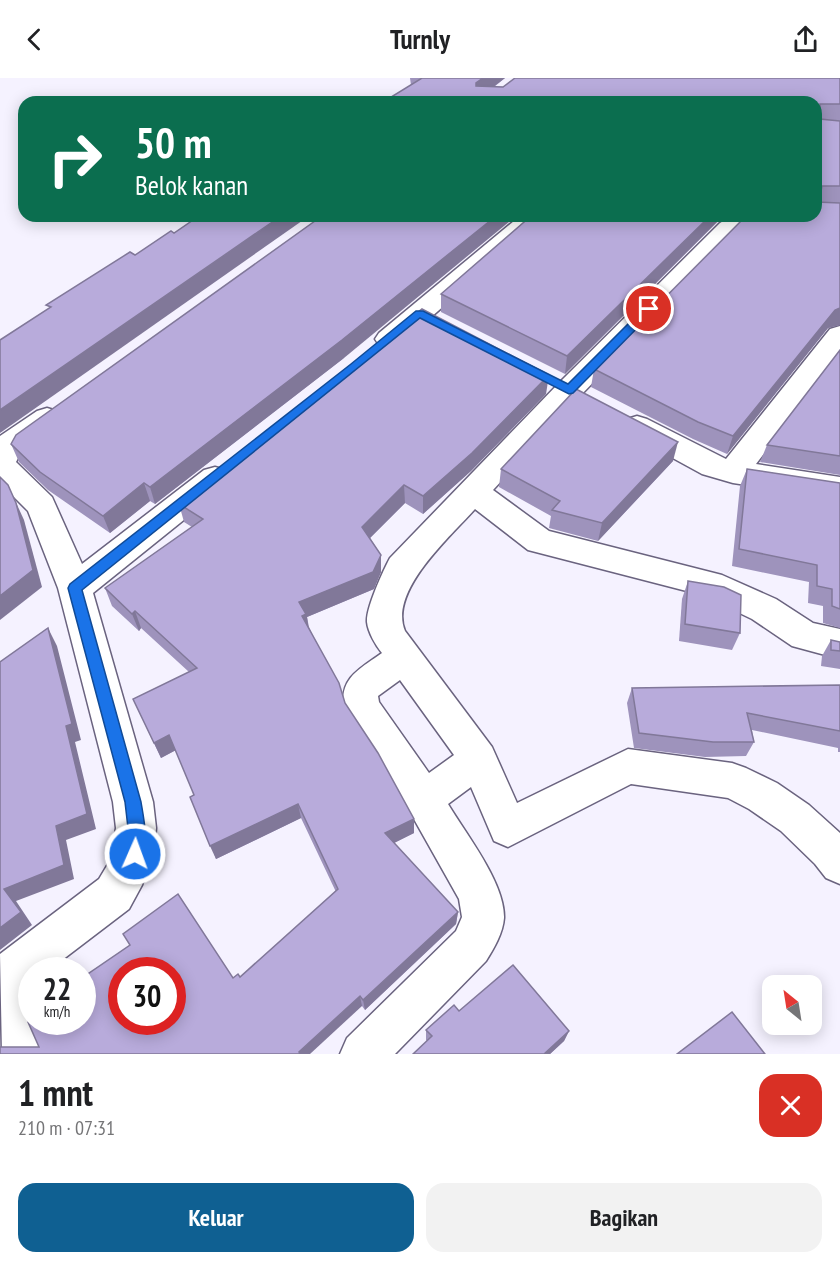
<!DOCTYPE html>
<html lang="id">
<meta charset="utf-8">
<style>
:root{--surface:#fff;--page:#f2f2f2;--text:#202124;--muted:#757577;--accent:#0f6092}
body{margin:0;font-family:"PT Sans Narrow",sans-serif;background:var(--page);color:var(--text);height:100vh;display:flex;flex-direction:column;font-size:22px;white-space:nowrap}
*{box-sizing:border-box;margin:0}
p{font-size:20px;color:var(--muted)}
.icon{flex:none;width:33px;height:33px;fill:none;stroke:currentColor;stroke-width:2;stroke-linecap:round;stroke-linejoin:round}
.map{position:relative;height:976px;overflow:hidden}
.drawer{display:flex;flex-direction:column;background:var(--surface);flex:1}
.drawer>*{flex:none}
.banner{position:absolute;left:18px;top:18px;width:804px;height:126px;border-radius:18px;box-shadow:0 3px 15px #0003;background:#0b6e4f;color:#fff;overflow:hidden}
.needle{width:39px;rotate:330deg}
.tools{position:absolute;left:762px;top:897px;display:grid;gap:12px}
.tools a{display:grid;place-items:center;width:60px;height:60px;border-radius:12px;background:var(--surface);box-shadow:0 3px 15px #0003;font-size:30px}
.speed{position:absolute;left:18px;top:879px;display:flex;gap:12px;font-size:30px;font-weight:700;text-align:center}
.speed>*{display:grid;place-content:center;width:78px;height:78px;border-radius:50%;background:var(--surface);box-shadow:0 3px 15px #0003;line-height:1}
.speed small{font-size:15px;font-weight:400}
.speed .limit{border:9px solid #d22;background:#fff;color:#111}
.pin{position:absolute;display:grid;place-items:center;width:51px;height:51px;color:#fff;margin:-26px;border:3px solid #fff;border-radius:50%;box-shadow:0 2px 6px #0007}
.me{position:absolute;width:66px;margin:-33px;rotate:2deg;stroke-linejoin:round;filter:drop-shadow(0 0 4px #0008)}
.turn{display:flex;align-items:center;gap:21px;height:126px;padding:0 18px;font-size:27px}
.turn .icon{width:78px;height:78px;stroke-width:2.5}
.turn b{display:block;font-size:42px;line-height:51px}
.round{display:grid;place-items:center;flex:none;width:63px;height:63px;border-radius:18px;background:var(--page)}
.headline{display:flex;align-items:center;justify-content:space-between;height:102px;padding:0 18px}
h1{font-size:36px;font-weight:700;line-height:45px}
.primary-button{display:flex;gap:12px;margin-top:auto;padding:12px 18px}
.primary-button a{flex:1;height:69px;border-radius:18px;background:var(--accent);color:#fff;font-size:24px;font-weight:700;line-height:69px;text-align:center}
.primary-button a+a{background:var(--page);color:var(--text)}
header{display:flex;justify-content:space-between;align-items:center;height:78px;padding:0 18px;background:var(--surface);font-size:27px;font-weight:700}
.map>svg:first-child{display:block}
</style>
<header><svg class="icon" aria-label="back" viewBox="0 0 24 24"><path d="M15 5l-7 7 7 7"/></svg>Turnly<svg class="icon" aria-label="share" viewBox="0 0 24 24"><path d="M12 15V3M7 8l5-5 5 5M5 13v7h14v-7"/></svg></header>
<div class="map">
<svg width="840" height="976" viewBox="0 0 840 976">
<rect width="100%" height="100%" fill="#f5f2ff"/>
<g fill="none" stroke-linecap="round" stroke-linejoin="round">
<!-- minor casing -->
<g stroke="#6a637f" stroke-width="3">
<g id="minor">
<polygon points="520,138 547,138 399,267 389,270 379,267 375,261 379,255"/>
<path d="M732,138h34l-4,5 -8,2 -16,10 -159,164 -86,93 56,41 173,44 54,24 37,24 27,6v30l-48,-13 -40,-27 -50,-24 -174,-45 -53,-41c-24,27 -87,82 -70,122l87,116 25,56 111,-54 104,14 14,5 31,15 32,22 31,28v51l-14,-6 -11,-14 -34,-33 -32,-22 -21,-11 -97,-14 -123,63 -14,-6 -23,-54 -23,17c18,30 57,79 56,114 -1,15 -10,30 -18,43l-91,93h-55l7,-16 109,-107 6,-14 -3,-18 -49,-87 -66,-105c-5,-29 17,-39 38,-54 -6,-7 -14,-21 -15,-31 -1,-14 16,-51 23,-64l169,-175 161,-160zM400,602l54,75 -25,18 -50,-71 -1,-6z"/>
<polygon points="840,248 840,276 756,386 840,399 840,421 733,405 702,396 627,355 622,348 627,341 637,338 647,341 726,381 830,251"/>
<path d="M47,330l10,3 5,7c-12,19 -36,23 -46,44l36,35 30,67 122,-94 11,-3 11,3 4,8 -4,8 -133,107 60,209 3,26 -2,22 -12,35 -13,24 -80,61h-17v14l-13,10 30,60h-47l-2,-100 99,-75 12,-20 5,-31 -3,-26 -55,-214 -30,-77 -28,-28v-47l37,-25z"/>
</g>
</g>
<!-- minor -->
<use href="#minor" fill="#fff" fill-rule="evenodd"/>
</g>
<!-- wall -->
<g fill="#9e93bc">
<polygon points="410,0 505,0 494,9 840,0 840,247 828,250 727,376 693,361 591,309 594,291 816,138 816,24 411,7"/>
<polygon points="531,138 728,138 718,143 565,296 441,234 441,216"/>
<polygon points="840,272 840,397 760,384 767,367"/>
<polygon points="344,280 155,426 150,423 110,455 48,412 19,384 11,366"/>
<polygon points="546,316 471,393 423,436 405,425 370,460 381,477 381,494 374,511 307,539 309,549 345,625 414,755 394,765 458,834 456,846 365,932 362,928 39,969 240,899 336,814 301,740 216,781 194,717 176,672 161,680 133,621 189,594 141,550 139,553 112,528 105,510 192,449 184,444 179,426"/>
<polygon points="673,383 598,463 549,450 551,438 499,409 501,391"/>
<polygon points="747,391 840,405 840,550 823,545 823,528 808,525 809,504 732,488 740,408"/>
<polygon points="688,503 740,555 732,572 679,563 682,521"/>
<polygon points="831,562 840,564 840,591 821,588 822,578"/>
<polygon points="840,607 840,674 838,674 838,670 752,652 754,664 746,678 705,679 634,670 627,625 632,610"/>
<polygon points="459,933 569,953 564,963 550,976 413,976 427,963 426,962 426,952"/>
</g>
<!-- shaded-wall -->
<g fill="#817899">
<polygon points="483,0 505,0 476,22 476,5"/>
<polygon points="281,138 309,138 0,355 0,332"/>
<polygon points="496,138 516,138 344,280 155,426 150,409"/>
<polygon points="710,138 728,138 718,143 565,296 567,278"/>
<polygon points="840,230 840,247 828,250 727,376 733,358 835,232"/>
<polygon points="549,297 546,316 471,393 423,436 423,418"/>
<polygon points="678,364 673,383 598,463 602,445"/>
<polygon points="144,405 150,423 110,455 103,438"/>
<polygon points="8,407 24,442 42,509 0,542 0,518"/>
<polygon points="404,407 405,425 363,467 362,449"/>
<polygon points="381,477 381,494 374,511 307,539 309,553 305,555 299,524"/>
<polygon points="135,533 141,550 139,553 132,536"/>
<polygon points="48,550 57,568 81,662 75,664 96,751 66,762 74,801 16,823 32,847 0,872 0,850 4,811 56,748 66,648"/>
<polygon points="169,657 176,672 161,680 154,665"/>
<polygon points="298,726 301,740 216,781 210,768"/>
<polygon points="414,741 414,755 386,769 385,755"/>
<polygon points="458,834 456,846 365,932 363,922"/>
<polygon points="360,918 362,928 310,976 299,976 299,974"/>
<polygon points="569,953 564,963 550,976 544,976"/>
</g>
<!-- building -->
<g fill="#b8abdb" stroke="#817899" stroke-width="1.5" fill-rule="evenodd">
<polygon points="422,0 483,0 476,5 476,8 503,9 515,0 840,0 840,26 820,26 820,41 840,43 840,108 822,108 820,118 816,118 816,24 383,24"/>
<polygon points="816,124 840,125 840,230 835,232 733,358 698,344 594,291 745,139 746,138 816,138"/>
<polygon points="199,138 281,138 0,332 0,262 51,229 46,227 130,174 135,177 171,153 174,155"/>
<polygon points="322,138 496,138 342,262 150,409 144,405 103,438 40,394 11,366 16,357"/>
<polygon points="531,138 710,138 567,278 441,216"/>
<path d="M422,231l127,66 -77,78 -49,43 -19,-11 -42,42 19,28 -8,17 -74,30 7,12 -4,2 37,67 6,20 33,50 36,66 -29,14 73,79 -95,88 -3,-4 -61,56 1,2h-300v-7h39l-11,-25 4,-2v2h50v-44l48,-33 -7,-11 55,-40 55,84 5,-4 2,3 98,-88 -40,-85 -88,42 -20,-49 4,-2 -25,-60 -15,8 -21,-44 64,-31 -62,-57 -3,3 -27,-26 98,-69 -24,-15zM122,892h50v52h-50z"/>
<polygon points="840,272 840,378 767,367"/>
<polygon points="576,311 678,364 602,445 552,432 560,423 501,391"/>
<polygon points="747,391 840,405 840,531 832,528 832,511 817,508 817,487 739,471"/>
<polygon points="0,399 8,407 16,425 33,492 0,518"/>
<polygon points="688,503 724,509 741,517 740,555 685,546"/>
<polygon points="48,550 72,646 66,648 87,736 56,748 64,787 4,811 21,834 0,850 0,584"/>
<polygon points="831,562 840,564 840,573 831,572"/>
<polygon points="840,607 840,653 747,635 754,664 713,664 639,655 632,610"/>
<polygon points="513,887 569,953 544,976 413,976 432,958 426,952 454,927 459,933"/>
<polygon points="732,934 765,976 677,976"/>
</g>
<!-- route -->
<path fill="#1a73e8" stroke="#114b97" stroke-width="1.5" d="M649,228l4,1v5l-80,81 -4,1 -149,-76 -338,272 59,212c3,18 8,40 0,57l-6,3 -6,-3 -2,-5 1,-26 -3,-26 -57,-214 2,-4 281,-220 65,-53h7l145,73 77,-77z"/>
</svg>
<div class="tools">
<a><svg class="needle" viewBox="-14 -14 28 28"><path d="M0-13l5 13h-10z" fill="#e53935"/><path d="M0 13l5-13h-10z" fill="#757577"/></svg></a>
</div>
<div class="speed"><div>22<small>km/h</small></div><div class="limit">30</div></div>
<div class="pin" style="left:649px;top:231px;background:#d93025"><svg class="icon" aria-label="arrive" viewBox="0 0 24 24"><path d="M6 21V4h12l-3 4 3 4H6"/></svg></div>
<svg class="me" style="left:135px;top:776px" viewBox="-20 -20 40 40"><circle r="17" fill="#1a73e8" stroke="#fff" stroke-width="3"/><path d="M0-11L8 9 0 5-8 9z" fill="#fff"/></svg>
<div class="banner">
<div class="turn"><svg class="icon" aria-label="right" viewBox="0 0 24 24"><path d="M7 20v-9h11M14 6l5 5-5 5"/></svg><div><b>50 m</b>Belok kanan</div></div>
</div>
</div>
<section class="drawer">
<div class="headline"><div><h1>1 mnt</h1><p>210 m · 07:31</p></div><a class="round" style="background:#d93025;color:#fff"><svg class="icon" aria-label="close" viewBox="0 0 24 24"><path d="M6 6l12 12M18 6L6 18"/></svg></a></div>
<div class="primary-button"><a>Keluar</a><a>Bagikan</a></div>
</section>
